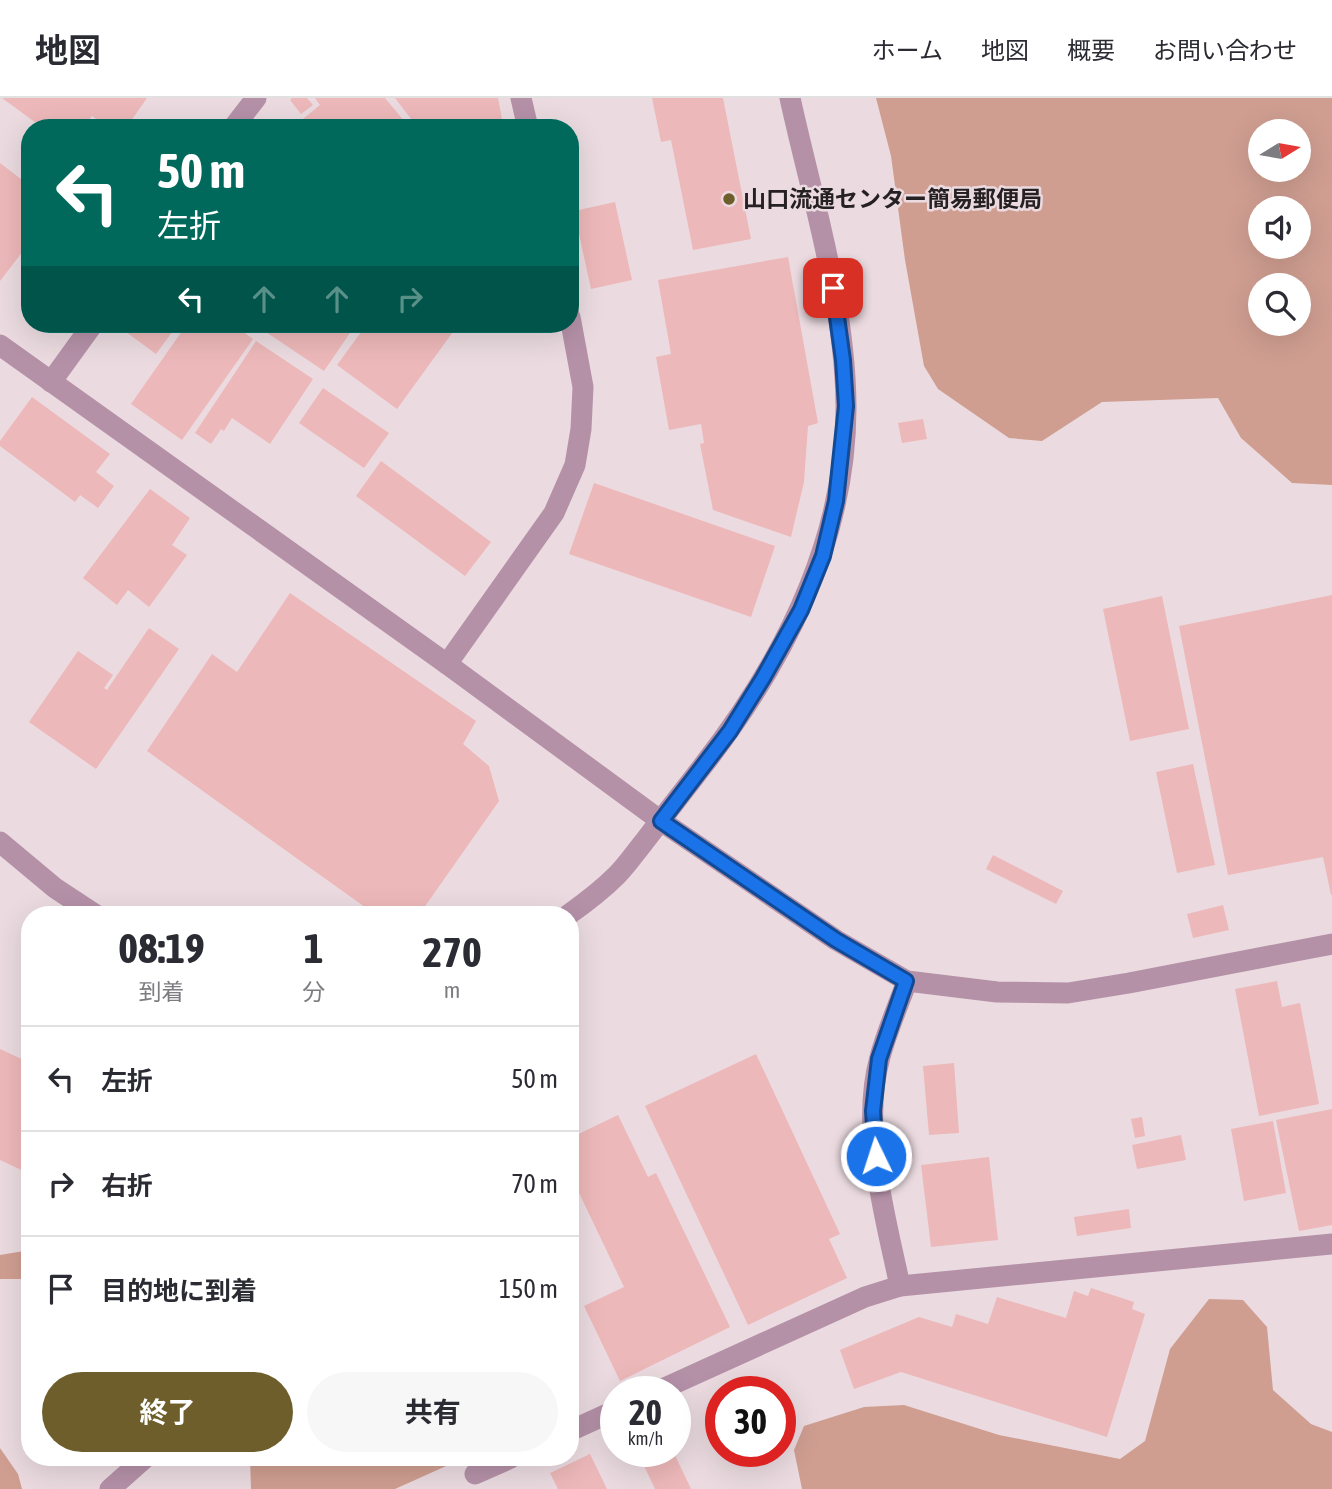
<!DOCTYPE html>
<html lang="ja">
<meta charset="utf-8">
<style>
:root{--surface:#fff;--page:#f7f7f7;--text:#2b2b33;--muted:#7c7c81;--line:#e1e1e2;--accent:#6e5e2b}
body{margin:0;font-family:"Asap Condensed","Noto Sans JP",sans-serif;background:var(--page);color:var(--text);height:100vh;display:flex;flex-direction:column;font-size:26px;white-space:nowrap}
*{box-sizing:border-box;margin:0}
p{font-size:23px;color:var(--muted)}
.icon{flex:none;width:38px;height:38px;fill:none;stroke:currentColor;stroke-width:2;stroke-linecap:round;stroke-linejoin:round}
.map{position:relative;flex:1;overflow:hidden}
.details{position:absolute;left:21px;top:808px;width:558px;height:560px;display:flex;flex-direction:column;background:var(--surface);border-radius:28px;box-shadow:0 7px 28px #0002}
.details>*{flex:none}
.guide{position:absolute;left:21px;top:21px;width:558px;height:214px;border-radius:28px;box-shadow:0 7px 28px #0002;background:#00695c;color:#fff;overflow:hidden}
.needle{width:46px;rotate:79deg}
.tools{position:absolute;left:1248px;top:21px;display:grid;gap:14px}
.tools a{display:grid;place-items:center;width:63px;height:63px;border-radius:50%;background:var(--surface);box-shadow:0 7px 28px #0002;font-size:35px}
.speed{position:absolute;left:600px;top:1278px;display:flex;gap:14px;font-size:35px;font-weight:700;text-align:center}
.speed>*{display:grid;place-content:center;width:91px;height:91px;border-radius:50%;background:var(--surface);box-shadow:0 7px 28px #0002;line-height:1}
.speed small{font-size:18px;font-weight:400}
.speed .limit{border:10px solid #d22;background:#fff;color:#111}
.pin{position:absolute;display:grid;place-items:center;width:60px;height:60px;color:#fff;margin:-30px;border-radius:14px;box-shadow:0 4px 10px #0006}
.me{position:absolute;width:77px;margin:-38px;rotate:356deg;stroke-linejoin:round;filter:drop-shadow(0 0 5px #0008)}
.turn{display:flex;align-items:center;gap:24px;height:147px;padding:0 21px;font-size:32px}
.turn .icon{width:91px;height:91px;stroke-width:2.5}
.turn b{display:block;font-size:49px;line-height:60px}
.lanes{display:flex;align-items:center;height:66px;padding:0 21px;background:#0003;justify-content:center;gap:35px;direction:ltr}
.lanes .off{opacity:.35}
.eta{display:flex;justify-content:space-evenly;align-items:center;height:119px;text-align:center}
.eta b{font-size:42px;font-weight:700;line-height:49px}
.primary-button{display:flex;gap:14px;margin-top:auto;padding:14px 21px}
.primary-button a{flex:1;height:80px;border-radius:42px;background:var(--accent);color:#fff;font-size:28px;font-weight:700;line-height:80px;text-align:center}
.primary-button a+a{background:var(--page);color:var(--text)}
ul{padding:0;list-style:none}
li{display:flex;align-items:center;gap:21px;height:105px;padding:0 21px;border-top:2px solid var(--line)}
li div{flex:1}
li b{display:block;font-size:26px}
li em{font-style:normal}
header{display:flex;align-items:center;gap:42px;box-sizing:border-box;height:98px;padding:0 35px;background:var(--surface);border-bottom:2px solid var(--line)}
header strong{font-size:33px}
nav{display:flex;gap:38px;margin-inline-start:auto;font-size:24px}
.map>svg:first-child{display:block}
</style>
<header>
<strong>地図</strong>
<nav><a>ホーム</a><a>地図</a><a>概要</a><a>お問い合わせ</a></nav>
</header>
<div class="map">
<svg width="1332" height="1391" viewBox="0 0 1332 1391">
<rect width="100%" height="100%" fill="#ebdbe0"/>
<!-- forest -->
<g fill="#cf9e91" fill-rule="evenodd">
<path d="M876,0h456v387l-40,-2 -51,-45 -23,-40 -116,4 -60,39 -33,-3 -71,-49 -14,-23 -19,-106 -14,-104zM1260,33h38v39h-38zM1260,110h38v39h-38zM1260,187h38v39h-38z"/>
<polygon points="30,1152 30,1181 0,1181 0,1157"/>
<polygon points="1209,1201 1243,1202 1267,1229 1273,1292 1311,1326 1332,1334 1332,1391 802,1391 794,1352 804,1328 864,1309 904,1307 999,1337 1120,1361 1145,1343 1170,1251"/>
<polygon points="0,1350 18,1376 22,1391 0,1391"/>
<polygon points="250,1360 464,1360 395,1391 251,1391"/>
</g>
<!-- building -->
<g fill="#edb8b9">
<polygon points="2,0 147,0 126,30 109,30 92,18 83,30 43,30"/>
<polygon points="292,0 307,0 313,7 301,16 290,2"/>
<polygon points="315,0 385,0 410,30 292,30 320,7"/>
<polygon points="395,0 498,0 502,21 458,30 418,30"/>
<polygon points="652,0 723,0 751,141 693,152 671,42 661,44"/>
<polygon points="0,65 30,88 30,144 0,183"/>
<polygon points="615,104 632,182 591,191 574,113"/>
<polygon points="788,159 818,325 808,328 804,384 791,439 713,412 700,346 704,345 701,326 669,332 656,259 671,256 658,182"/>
<polygon points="126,226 178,226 156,256 122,231"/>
<polygon points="187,226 232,226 253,241 182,342 131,306"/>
<polygon points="254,226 356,226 324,273"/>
<polygon points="367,226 470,226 471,227 455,231 397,311 337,267"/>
<polygon points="256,243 313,281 270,346 232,320 224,333 221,331 211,346 195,335"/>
<polygon points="323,290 389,335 364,370 299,325"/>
<polygon points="32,299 110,356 96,374 114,388 98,410 80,397 75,404 0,348 0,343"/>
<polygon points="923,321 927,341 902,345 898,325"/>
<polygon points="381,363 491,444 465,478 356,398"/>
<polygon points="594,385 775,448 751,519 569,456"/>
<polygon points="150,391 190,420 172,447 187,457 149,509 128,492 117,507 83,480"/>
<polygon points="290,495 476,623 463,646 489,668 499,703 421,814 401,814 398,817 376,817 147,653 212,556 237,574"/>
<polygon points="1332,497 1332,797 1331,797 1323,759 1228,777 1179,528"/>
<polygon points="1162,498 1189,631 1130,643 1103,511"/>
<polygon points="149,530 179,551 96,671 29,624 78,553 113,577 104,590 107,592"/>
<polygon points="1193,666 1215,767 1177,775 1156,674"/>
<polygon points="993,757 1063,793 1056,806 986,771"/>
<polygon points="1223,807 1229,832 1193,840 1187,816"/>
<polygon points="1277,883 1282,909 1300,905 1319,1006 1259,1018 1235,891"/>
<polygon points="0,951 30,965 30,1076 0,1062"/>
<polygon points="756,956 840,1136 829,1141 847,1180 748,1227 645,1008"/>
<polygon points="954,965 959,1035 929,1037 923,968"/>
<polygon points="1332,1011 1332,1127 1299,1133 1276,1022"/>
<polygon points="618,1017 648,1079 656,1075 730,1229 620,1283 584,1208 624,1189 570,1076 570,1040"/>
<polygon points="1142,1019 1145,1038 1135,1040 1131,1021"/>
<polygon points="1273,1023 1286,1095 1244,1103 1231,1031"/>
<polygon points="1181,1037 1186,1062 1137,1071 1132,1047"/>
<polygon points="989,1059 998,1142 931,1149 921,1067"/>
<polygon points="1129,1111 1131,1130 1077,1138 1074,1119"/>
<polygon points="1091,1190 1134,1204 1132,1211 1145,1216 1107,1339 901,1274 854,1291 840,1252 919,1219 952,1229 956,1216 988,1226 997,1199 1066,1220 1074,1193 1088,1198"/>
<polygon points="637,1353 673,1353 691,1391 655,1391"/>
<polygon points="590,1356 607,1391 558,1391 550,1375"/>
</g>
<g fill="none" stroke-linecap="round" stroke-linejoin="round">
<!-- minor -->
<g stroke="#b591a8" stroke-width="21">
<polyline points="521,0 528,30"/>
<polyline points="233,30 256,0"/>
<polyline points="0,247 447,566 661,723 836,842 907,883 997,894 1068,895 1129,885 1332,846"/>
<polyline points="51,284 93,226"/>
<polyline points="447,566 554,415 575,367 581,331 583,289 570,219"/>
<polyline points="0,744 55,790 96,817"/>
<path d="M568,817c17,-12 34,-25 49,-40 10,-10 18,-22 27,-33 19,-25 39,-50 58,-75 81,-104 145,-227 144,-362 -1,-103 -34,-207 -56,-307"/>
<path d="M900,1188c-15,-71 -40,-157 -20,-229 7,-26 18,-51 27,-76"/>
<polyline points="658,1293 865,1199 900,1188 1332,1146"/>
<polyline points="570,1333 616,1312"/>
<polyline points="475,1376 511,1360"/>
<polyline points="110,1391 145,1360"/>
</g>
</g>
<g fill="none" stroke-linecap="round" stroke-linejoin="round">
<!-- route casing -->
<g stroke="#114b97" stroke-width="18">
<polyline id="route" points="833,190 843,262 846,308 836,403 823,458 801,512 763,580 730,633 661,723 836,842 906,883 879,961 873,1013 876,1058"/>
</g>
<!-- route -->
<use href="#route" stroke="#1a73e8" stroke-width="12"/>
</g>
<!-- markers -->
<circle fill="#6e5e2b" stroke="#ebdbe0" stroke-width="2.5" cx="729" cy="101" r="7"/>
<g text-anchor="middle" stroke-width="5" stroke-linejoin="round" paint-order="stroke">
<!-- poi labels -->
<g font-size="23" font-weight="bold" fill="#252021" stroke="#ebdbe0" text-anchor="start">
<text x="743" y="109">山口流通センター簡易郵便局</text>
</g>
</g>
</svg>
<div class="tools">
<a><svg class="needle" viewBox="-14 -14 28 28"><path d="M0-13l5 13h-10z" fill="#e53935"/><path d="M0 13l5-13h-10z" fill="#7c7c81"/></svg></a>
<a><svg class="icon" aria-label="sound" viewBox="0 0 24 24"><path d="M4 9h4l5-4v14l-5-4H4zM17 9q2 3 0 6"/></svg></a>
<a><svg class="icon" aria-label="search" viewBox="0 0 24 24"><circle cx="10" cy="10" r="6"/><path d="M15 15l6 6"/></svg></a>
</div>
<div class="speed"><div>20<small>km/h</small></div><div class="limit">30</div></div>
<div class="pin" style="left:833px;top:190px;background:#d93025"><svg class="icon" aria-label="arrive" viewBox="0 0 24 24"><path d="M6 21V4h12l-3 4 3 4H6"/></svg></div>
<svg class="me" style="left:876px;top:1058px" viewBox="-20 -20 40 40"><circle r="17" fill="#1a73e8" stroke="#fff" stroke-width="3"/><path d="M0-11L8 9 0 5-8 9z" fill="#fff"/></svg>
<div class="guide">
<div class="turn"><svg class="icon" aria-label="left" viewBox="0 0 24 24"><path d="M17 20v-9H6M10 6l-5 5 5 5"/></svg><div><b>50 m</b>左折</div></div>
<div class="lanes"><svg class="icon" aria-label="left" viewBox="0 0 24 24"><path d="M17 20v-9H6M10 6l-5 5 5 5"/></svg><svg class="icon off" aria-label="ahead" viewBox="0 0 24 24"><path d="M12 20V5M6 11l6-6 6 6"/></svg><svg class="icon off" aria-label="ahead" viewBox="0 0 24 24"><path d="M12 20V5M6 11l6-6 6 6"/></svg><svg class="icon off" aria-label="right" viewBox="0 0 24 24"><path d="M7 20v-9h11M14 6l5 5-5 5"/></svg></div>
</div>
<section class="details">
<div class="eta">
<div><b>08:19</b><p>到着</p></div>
<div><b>1</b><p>分</p></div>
<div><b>270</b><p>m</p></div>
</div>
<ul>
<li><svg class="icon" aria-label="left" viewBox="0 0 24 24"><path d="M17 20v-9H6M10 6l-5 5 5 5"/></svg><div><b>左折</b></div><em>50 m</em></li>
<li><svg class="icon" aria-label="right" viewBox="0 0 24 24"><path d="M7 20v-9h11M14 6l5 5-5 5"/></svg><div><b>右折</b></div><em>70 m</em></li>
<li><svg class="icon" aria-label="arrive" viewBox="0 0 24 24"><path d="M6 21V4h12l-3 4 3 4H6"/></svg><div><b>目的地に到着</b></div><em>150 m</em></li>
</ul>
<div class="primary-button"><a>終了</a><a>共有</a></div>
</section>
</div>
